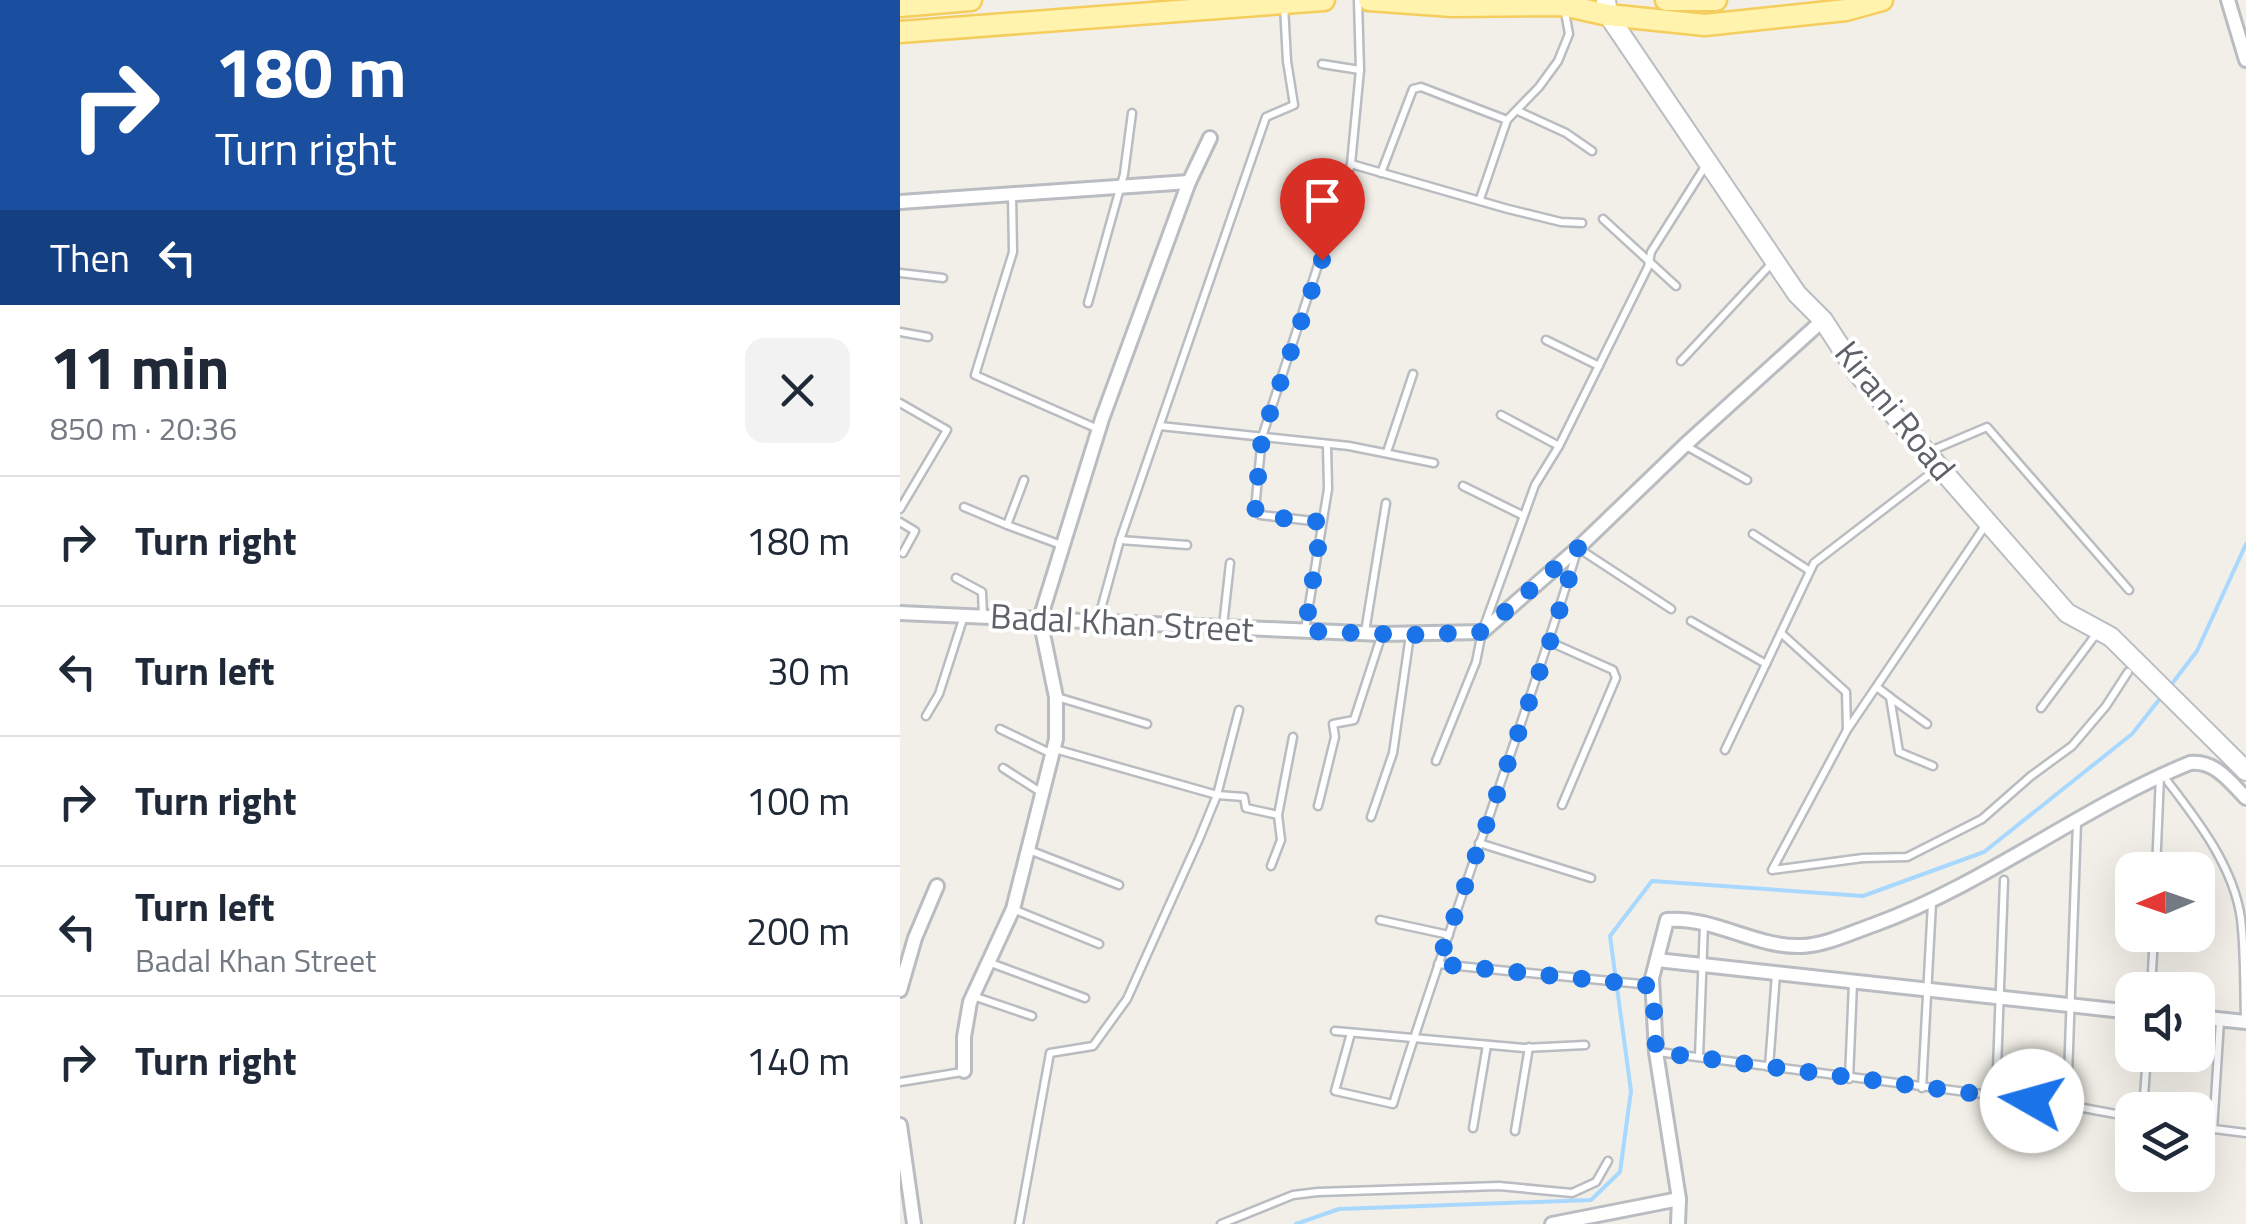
<!DOCTYPE html>
<meta charset="utf-8">
<style>
:root{--surface:#fff;--page:#f2f2f3;--text:#1f2937;--muted:#747a83;--line:#e0e1e3}
body{margin:0;font-family:"Titillium Web",sans-serif;background:var(--page);color:var(--text);height:100vh;display:flex;flex-direction:column;font-size:38px;white-space:nowrap}
*{box-sizing:border-box;margin:0}
p{font-size:32px;color:var(--muted)}
.icon{flex:none;width:55px;height:55px;fill:none;stroke:currentColor;stroke-width:2;stroke-linecap:round;stroke-linejoin:round}
.map{position:relative;flex:1;overflow:hidden}
.drawer{display:flex;flex-direction:column;background:var(--surface);width:900px}
.drawer>*{flex:none}
.guide{background:#1a4fa0;color:#fff;overflow:hidden}
.needle{width:65px;rotate:268deg}
.controls{position:absolute;left:1215px;top:852px;display:grid;gap:20px}
.controls a{display:grid;place-items:center;width:100px;height:100px;border-radius:20px;background:var(--surface);box-shadow:0 10px 40px #0002;font-size:50px}
.pin{position:absolute;display:grid;place-items:center;width:85px;height:85px;color:#fff;margin:-102px -42px;border-radius:50% 50% 50% 0;rotate:-45deg;box-shadow:0 0 10px #0007}
.pin .icon{rotate:45deg}
.me{position:absolute;width:110px;margin:-55px;rotate:277deg;stroke-linejoin:round;filter:drop-shadow(0 0 8px #0008)}
.turn{display:flex;align-items:center;gap:35px;height:210px;padding:0 50px;font-size:45px}
.turn .icon{width:130px;height:130px;stroke-width:2.5}
.turn b{display:block;font-size:70px;line-height:85px}
.then{display:flex;align-items:center;height:95px;padding:0 50px;background:#0003;gap:20px;font-size:38px}
.round{display:grid;place-items:center;flex:none;width:105px;height:105px;border-radius:20px;background:var(--page)}
.summary{display:flex;align-items:center;justify-content:space-between;height:170px;padding:0 50px}
h1{font-size:60px;font-weight:700;line-height:75px}
ul{padding:0;list-style:none}
li{display:flex;align-items:center;gap:30px;height:130px;padding:0 50px;border-top:2px solid var(--line)}
li div{flex:1}
li b{display:block;font-size:38px}
li em{font-style:normal}
main{display:flex;flex:1;min-height:0}
.map>svg:first-child{display:block}
</style>
<main>
<section class="drawer">
<div class="guide">
<div class="turn"><svg class="icon" aria-label="right" viewBox="0 0 24 24"><path d="M7 20v-9h11M14 6l5 5-5 5"/></svg><div><b>180 m</b>Turn right</div></div>
<div class="then">Then<svg class="icon" aria-label="left" viewBox="0 0 24 24"><path d="M17 20v-9H6M10 6l-5 5 5 5"/></svg></div>
</div>
<div class="summary"><div><h1>11 min</h1><p>850 m · 20:36</p></div><a class="round"><svg class="icon" aria-label="close" viewBox="0 0 24 24"><path d="M6 6l12 12M18 6L6 18"/></svg></a></div>
<ul>
<li><svg class="icon" aria-label="right" viewBox="0 0 24 24"><path d="M7 20v-9h11M14 6l5 5-5 5"/></svg><div><b>Turn right</b></div><em>180 m</em></li>
<li><svg class="icon" aria-label="left" viewBox="0 0 24 24"><path d="M17 20v-9H6M10 6l-5 5 5 5"/></svg><div><b>Turn left</b></div><em>30 m</em></li>
<li><svg class="icon" aria-label="right" viewBox="0 0 24 24"><path d="M7 20v-9h11M14 6l5 5-5 5"/></svg><div><b>Turn right</b></div><em>100 m</em></li>
<li><svg class="icon" aria-label="left" viewBox="0 0 24 24"><path d="M17 20v-9H6M10 6l-5 5 5 5"/></svg><div><b>Turn left</b><p>Badal Khan Street</p></div><em>200 m</em></li>
<li><svg class="icon" aria-label="right" viewBox="0 0 24 24"><path d="M7 20v-9h11M14 6l5 5-5 5"/></svg><div><b>Turn right</b></div><em>140 m</em></li>
</ul>
</section>
<div class="map">
<svg width="1346" height="1224" viewBox="0 0 1346 1224">
<rect width="100%" height="100%" fill="#f1efe7"/>
<g fill="none" stroke-linecap="round" stroke-linejoin="round">
<!-- stream -->
<g stroke="#a9d8ff" stroke-width="4">
<polyline points="1271,685 1297,651 1346,544"/>
<polyline points="396,1224 439,1209 691,1200 720,1172 731,1091 710,936 752,881 963,896 1084,852 1232,734 1262,696"/>
</g>
<!-- service casing -->
<g stroke="#b9bcc1" stroke-width="11">
<g id="service">
<polyline points="422,64 460,70"/>
<polyline points="618,111 666,133 692,151"/>
<polyline points="451,164 608,209 661,222 682,223"/>
<polyline points="481,173 513,89 521,87 607,120"/>
<polyline points="112,194 113,252 75,375 198,429"/>
<polyline points="580,199 607,120 639,87 658,61 669,34 665,12"/>
<polyline points="703,219 776,286"/>
<polyline points="0,273 43,278"/>
<polyline points="188,303 224,174 232,113"/>
<polyline points="0,332 28,337"/>
<polyline points="646,340 699,366"/>
<polyline points="781,361 872,263"/>
<polyline points="0,403 47,430 0,509"/>
<polyline points="601,415 659,446"/>
<polyline points="260,426 449,446 534,463"/>
<polyline points="786,446 847,480"/>
<polyline points="487,452 513,374"/>
<polyline points="1028,452 1087,427 1229,590"/>
<polyline points="124,480 107,525 164,546"/>
<polyline points="563,486 622,515"/>
<polyline points="64,507 107,525"/>
<polyline points="0,522 15,531 3,553"/>
<polyline points="422,522 360,515 355,509 362,437 451,164 460,70 458,0"/>
<polyline points="1085,526 947,730 872,870 963,858 1007,857 1082,819 1131,776 1172,746 1206,706 1228,672"/>
<polyline points="853,534 910,571"/>
<polyline points="220,540 287,545"/>
<polyline points="56,578 82,592 83,616"/>
<polyline points="198,620 220,540 366,117 394,105 387,61 384,6"/>
<polyline points="791,621 866,664"/>
<polyline points="323,626 330,563"/>
<polyline points="405,630 428,489 427,445"/>
<polyline points="465,632 486,503"/>
<polyline points="881,633 946,692 947,729"/>
<polyline points="650,642 713,670 716,678 662,805"/>
<polyline points="978,688 990,697 999,752 1033,766"/>
<polyline points="157,697 247,724"/>
<polyline points="991,698 1027,724"/>
<polyline points="1141,708 1197,633"/>
<polyline points="26,716 39,694 64,616"/>
<polyline points="100,729 152,754"/>
<polyline points="155,749 317,795 344,797 346,808 378,815"/>
<polyline points="825,750 914,563 1039,467"/>
<polyline points="536,761 576,662 582,632 635,485 659,446 748,267 751,252 806,165"/>
<polyline points="103,768 142,793"/>
<path d="M1268,782c31,40 66,86 73,137 4,33 3,68 4,102"/>
<polyline points="418,806 435,737 433,724 454,720 482,634"/>
<polyline points="471,817 493,753 510,635"/>
<polyline points="579,843 691,878"/>
<polyline points="129,850 219,885"/>
<polyline points="371,866 381,840 378,815 393,737"/>
<polyline points="1256,870 1260,776"/>
<polyline points="113,909 199,944"/>
<polyline points="480,920 549,935"/>
<polyline points="88,962 185,998"/>
<polyline points="538,964 751,985"/>
<polyline points="1251,990 1254,935"/>
<polyline points="73,996 132,1016"/>
<polyline points="435,1031 624,1048 685,1045"/>
<path d="M451,1033l-16,58 58,13c58,-187 128,-369 185,-556l93,61"/>
<polyline points="758,1052 1167,1105 1232,1117"/>
<polyline points="799,1057 804,924"/>
<polyline points="869,1067 876,974"/>
<polyline points="949,1079 953,983"/>
<polyline points="0,1082 62,1072"/>
<polyline points="1022,1088 1032,903"/>
<polyline points="1096,1096 1104,880"/>
<polyline points="1167,1105 1177,822"/>
<polyline points="1243,1110 1247,1055"/>
<polyline points="1298,1127 1346,1133"/>
<polyline points="573,1128 587,1045"/>
<polyline points="1313,1130 1320,1021"/>
<polyline points="615,1131 629,1047"/>
<polyline points="119,1224 150,1053 193,1046 227,999 299,839 317,795 339,710"/>
<polyline points="321,1224 393,1195 418,1192 599,1186 672,1193 696,1182 708,1161"/>
</g>
</g>
<!-- minor casing -->
<g stroke="#b9bcc1" stroke-width="18">
<g id="minor">
<polyline points="1328,0 1346,60"/>
<polyline points="0,202 289,182"/>
<polyline points="0,613 482,634 582,632 678,548 785,445 923,320"/>
<polyline points="757,960 1232,1012"/>
<polyline points="0,990 15,938 37,886"/>
<polyline points="1298,1017 1346,1022"/>
<polyline points="64,1071 64,1037 70,1002 113,909 156,739 156,697 140,619 202,419 289,182 310,138"/>
<polyline points="0,1125 14,1224"/>
<polyline points="652,1224 779,1199"/>
<path d="M778,1224l1,-25 -23,-147 -4,-74 15,-58c46,-4 89,28 135,26 24,-1 51,-14 74,-22 111,-41 204,-116 314,-161 25,-3 40,19 56,35"/>
</g>
</g>
<!-- secondary casing -->
<g stroke="#babdc3" stroke-width="22">
<polyline id="secondary" points="706,0 708,15 897,294 923,320 958,374 1167,613 1211,637 1346,771"/>
</g>
<!-- primary casing -->
<g stroke="#f5cd5c" stroke-width="25">
<g id="primary">
<polyline points="469,0 552,6 663,5 708,15 805,25 946,10 982,0"/>
<polyline points="766,0 816,0"/>
<polyline points="0,6 71,0"/>
<polyline points="0,32 424,0"/>
</g>
</g>
<!-- service -->
<use href="#service" stroke="#fff" stroke-width="6"/>
<!-- minor -->
<use href="#minor" stroke="#fff" stroke-width="12"/>
<!-- secondary -->
<use href="#secondary" stroke="#fff" stroke-width="18"/>
<!-- primary -->
<use href="#primary" stroke="#fff3ae" stroke-width="20"/>
</g>
<g fill="none" stroke-linecap="round" stroke-linejoin="round">
<!-- route -->
<polyline stroke="#1a73e8" stroke-width="18" stroke-dasharray="0 32.4" points="422,260 362,437 355,508 360,516 422,522 405,631 510,635 582,632 678,548 650,642 538,964 753,986 756,1052 1132,1101"/>
</g>
<g text-anchor="middle" stroke-width="8" stroke-linejoin="round" paint-order="stroke">
<!-- street labels -->
<g font-size="35" fill="#5e6268" stroke="#fff">
<text transform="translate(995 411) rotate(51)" y="12">Kirani Road</text>
<text transform="translate(222 623) rotate(3)" y="12">Badal Khan Street</text>
</g>
</g>
</svg>
<div class="controls">
<a><svg class="needle" viewBox="-14 -14 28 28"><path d="M0-13l5 13h-10z" fill="#e53935"/><path d="M0 13l5-13h-10z" fill="#747a83"/></svg></a>
<a><svg class="icon" aria-label="sound" viewBox="0 0 24 24"><path d="M4 9h4l5-4v14l-5-4H4zM17 9q2 3 0 6"/></svg></a>
<a><svg class="icon" aria-label="layers" viewBox="0 0 24 24"><path d="M12 4l9 5-9 5-9-5zM3 14l9 5 9-5"/></svg></a>
</div>
<div class="pin" style="left:422px;top:260px;background:#d93025"><svg class="icon" aria-label="arrive" viewBox="0 0 24 24"><path d="M6 21V4h12l-3 4 3 4H6"/></svg></div>
<svg class="me" style="left:1132px;top:1101px" viewBox="-20 -20 40 40"><circle r="19" fill="#fff"/><path d="M0-13L10 11 0 6-10 11z" fill="#1a73e8"/></svg>
</div>
</main>
